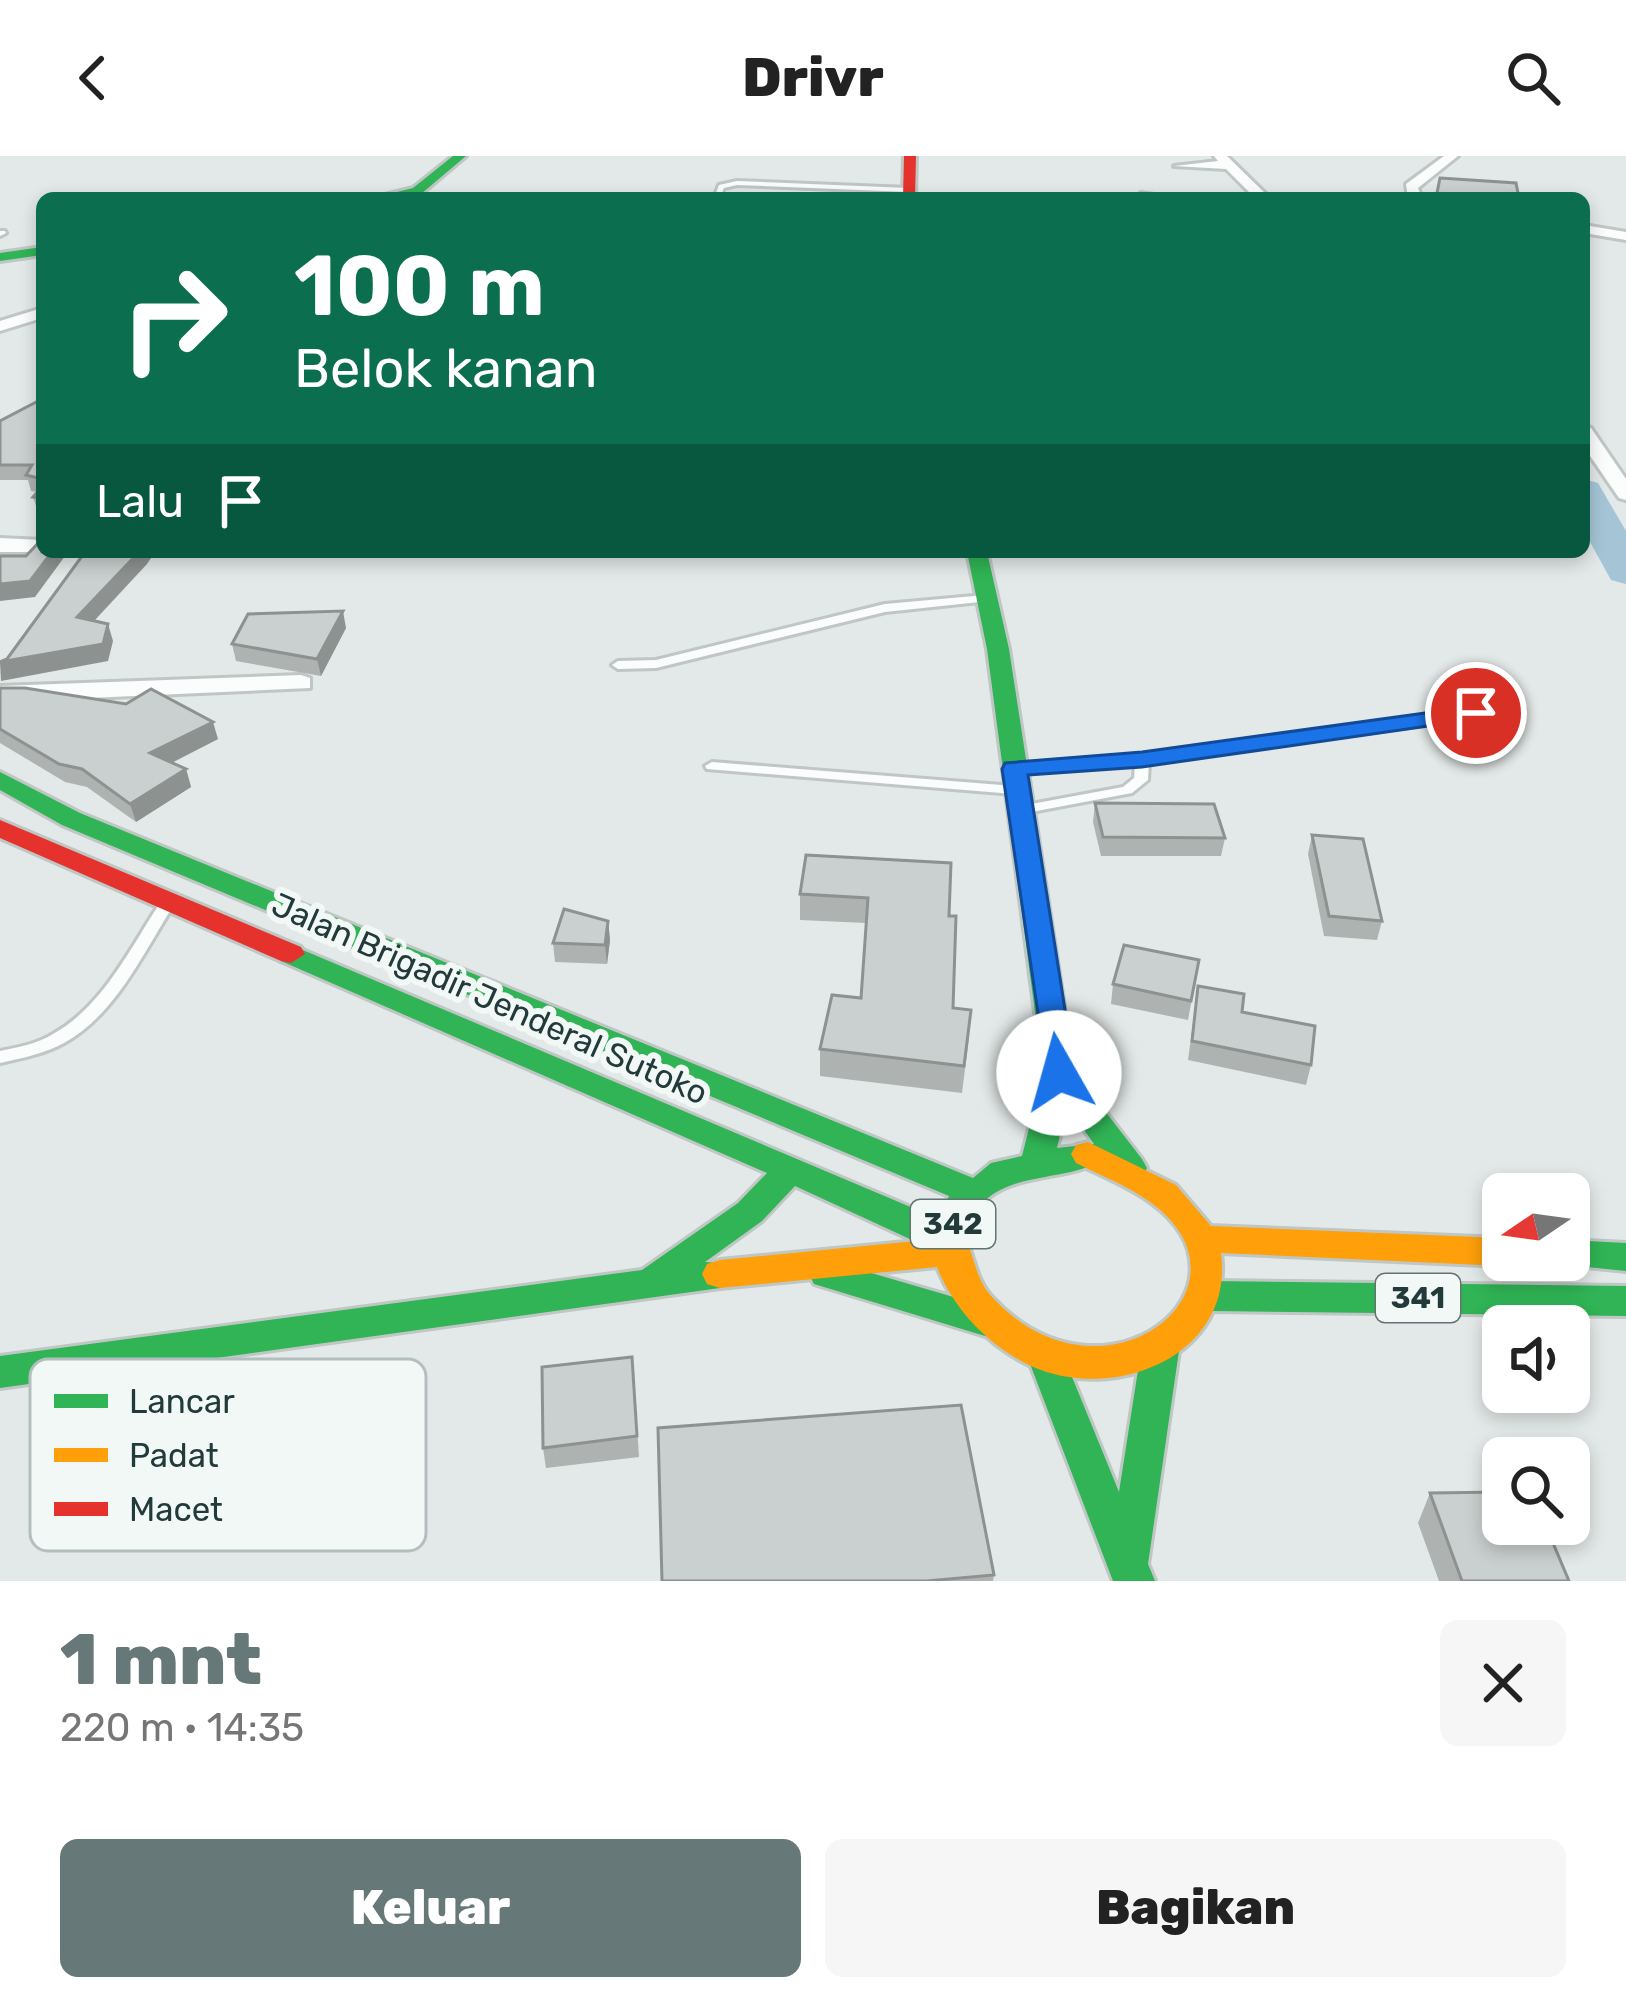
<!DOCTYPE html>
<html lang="id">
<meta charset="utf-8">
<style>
:root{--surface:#fff;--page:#f6f6f6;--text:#222;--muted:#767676;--accent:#667877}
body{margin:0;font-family:Rubik,sans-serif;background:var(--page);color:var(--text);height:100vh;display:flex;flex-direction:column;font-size:45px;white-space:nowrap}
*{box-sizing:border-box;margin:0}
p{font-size:39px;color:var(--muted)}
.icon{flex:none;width:66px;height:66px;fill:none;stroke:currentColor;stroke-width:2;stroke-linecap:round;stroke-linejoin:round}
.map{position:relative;height:1425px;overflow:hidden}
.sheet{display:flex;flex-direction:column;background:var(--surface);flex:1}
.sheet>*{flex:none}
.hud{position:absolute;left:36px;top:36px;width:1554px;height:366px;border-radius:18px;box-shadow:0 6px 18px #0003;background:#0b6e4f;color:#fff;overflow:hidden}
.needle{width:78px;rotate:257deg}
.controls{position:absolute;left:1482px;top:1017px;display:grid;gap:24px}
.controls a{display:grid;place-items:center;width:108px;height:108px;border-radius:18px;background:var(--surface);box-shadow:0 6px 18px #0003;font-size:60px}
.pin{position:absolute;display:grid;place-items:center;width:102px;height:102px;color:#fff;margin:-51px;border:6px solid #fff;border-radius:50%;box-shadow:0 3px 12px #0007}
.me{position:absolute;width:132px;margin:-66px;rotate:353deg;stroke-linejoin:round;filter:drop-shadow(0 0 9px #0008)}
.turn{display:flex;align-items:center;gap:42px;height:252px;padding:0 60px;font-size:54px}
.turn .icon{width:156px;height:156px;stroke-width:2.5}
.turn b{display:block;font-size:84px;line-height:102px}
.then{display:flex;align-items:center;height:114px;padding:0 60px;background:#0003;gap:24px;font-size:45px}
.round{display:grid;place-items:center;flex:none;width:126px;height:126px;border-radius:18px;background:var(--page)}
.headline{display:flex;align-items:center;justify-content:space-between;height:204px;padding:0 60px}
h1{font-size:72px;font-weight:800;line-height:90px;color:var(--accent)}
.cta{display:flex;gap:24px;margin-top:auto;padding:24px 60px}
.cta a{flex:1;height:138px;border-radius:18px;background:var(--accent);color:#fff;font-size:48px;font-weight:800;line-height:138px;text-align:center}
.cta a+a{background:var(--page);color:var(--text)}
header{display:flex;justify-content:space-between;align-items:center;height:156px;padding:0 60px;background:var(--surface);font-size:54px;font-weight:800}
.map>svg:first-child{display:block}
</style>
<header><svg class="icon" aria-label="back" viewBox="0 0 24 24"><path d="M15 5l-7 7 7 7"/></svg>Drivr<svg class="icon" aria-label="search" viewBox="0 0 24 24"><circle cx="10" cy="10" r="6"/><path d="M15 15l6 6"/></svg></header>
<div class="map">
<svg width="1626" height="1425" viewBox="0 0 1626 1425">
<rect width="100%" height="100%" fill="#e3e9e8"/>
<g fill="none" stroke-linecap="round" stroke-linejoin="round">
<!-- river -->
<polygon fill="#a5c5d6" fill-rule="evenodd" points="1584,323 1598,327 1626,375 1626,428 1611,424 1584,375"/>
<!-- lane casing -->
<g stroke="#c0c6c5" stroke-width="6">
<g id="lane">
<polygon points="737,25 908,32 911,34 908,36 737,29 724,32 720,42 714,42 719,29"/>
<polygon points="0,75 5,75 6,77 0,80"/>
<polygon points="985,439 989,441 989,445 885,456 656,512 618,513 612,509 618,505 656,504 885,448"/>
<polygon points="1517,549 1524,553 1522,556 1149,606 1148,624 1132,637 1026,657 1019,653 1026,649 1123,631 1134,622 1135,608 1014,615 1012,612 1014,609 1019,608 1142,599"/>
<polygon points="712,606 1014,630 1021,634 1014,638 707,613 705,610"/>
<path d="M169,739l8,5c-32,49 -60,114 -113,143 -20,11 -42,15 -64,20v-12c19,-4 37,-7 53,-17 52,-29 79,-90 111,-137z"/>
</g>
</g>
<!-- street casing -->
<g stroke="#c0c6c5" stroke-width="6">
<g id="street">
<polygon points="1214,0 1227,0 1270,42 1255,42 1226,13 1174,10 1218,5"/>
<polygon points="1444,0 1458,0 1418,32 1422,42 1408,42 1406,28"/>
<polygon points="1141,37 1173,42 1135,42"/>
<polygon points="1584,69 1626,76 1626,84 1584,77"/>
<polygon points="42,152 42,162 0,175 0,165"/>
<polygon points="1584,270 1591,272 1626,323 1626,344 1619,342 1584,291"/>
<polygon points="0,382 42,384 42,396 49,396 0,396"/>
<polygon points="301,519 310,522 310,532 0,546 0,530"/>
</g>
</g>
<!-- fast casing -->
<g stroke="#bfc7c5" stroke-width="6">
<g id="fast">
<polygon points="453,0 466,0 421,38 373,42 413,32"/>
<polygon points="42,91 42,99 0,105 0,97"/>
<path d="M967,396h20l22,97 65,422 68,88 5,9 -5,9c-21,6 -27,-5 -39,-21 -24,29 -105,10 -129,60 -5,12 -4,26 -11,38l-12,4 -156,-72 -33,35 -57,41 28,2 5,10 -5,10 -13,4 -720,100v-32l642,-86 96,-67 29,-30 -486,-212 -4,-7 14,-9 648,274 10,-23 -887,-371 -62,-35v-18l80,41 893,365 18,-15 31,-7 21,-83 -56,-424zM1067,950l27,38 -37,4z"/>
<polygon points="1569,1084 1626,1087 1626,1115 1557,1108 1555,1104 1569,1104"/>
<polygon points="827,1104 998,1154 1003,1165 998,1176 985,1180 814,1128 809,1118 814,1108"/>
<polygon points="1211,1125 1626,1130 1626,1160 1211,1155 1198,1150 1193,1140 1198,1130"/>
<polygon points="1160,1179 1173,1184 1179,1195 1148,1408 1155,1425 1113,1425 1027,1200 1033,1189 1046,1184 1059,1189 1119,1336 1141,1195 1147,1184"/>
</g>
</g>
<!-- slow casing -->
<g stroke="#bfc7c5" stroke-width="6">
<path id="slow" d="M1088,986l88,43 35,41 292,12v22h13l-13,6 -282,-13c14,102 -106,151 -190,113 -42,-20 -77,-56 -94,-99l-217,21 -13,-4 -5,-10 5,-10 13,-4 216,-21 15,-9 12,4c13,23 11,45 31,65 112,118 273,-13 156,-97 -22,-16 -50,-27 -74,-39l-5,-9 5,-9z"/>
</g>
<!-- jam casing -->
<g stroke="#bfc7c5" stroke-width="6">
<g id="jam">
<polygon points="904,0 916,0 915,42 903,42"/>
<polygon points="0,664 301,791 305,798 291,807 281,805 0,682"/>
</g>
</g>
<!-- lane -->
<use href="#lane" fill="#fbfcfc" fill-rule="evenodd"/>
<!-- street -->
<use href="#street" fill="#fbfcfc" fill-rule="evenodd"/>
<!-- fast -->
<use href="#fast" fill="#30b455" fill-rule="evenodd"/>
<!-- slow -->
<use href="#slow" fill="#ff9f0a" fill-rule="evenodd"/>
<!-- jam -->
<use href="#jam" fill="#e5322d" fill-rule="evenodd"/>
</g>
<!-- wall -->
<g fill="#aeb3b2">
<polygon points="42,232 42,357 38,356 33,341 37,336 31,335 28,324 0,324 0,265 40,244"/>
<polygon points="346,472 321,520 236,505 232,488"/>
<polygon points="0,532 126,548 218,583 172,607 186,613 191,631 136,666 87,631 65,626 0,587"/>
<polygon points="1095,647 1225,682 1221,700 1101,700 1093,666"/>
<polygon points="1312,679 1382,765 1377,784 1324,780 1308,698"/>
<polygon points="806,699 949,760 953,852 969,881 962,937 820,920 820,893 861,842 866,767 800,764 800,738"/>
<polygon points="608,765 610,784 607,808 555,806 553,787"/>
<polygon points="1199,804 1188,864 1111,848 1113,828"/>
<polygon points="1198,830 1242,856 1311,909 1306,929 1188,904"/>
<polygon points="634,1221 639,1301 546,1312 543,1292"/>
<polygon points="1430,1337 1569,1425 1439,1425 1418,1367"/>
<polygon points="994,1419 993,1425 662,1425"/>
</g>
<!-- shaded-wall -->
<g fill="#8d9291">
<polygon points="52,396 68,396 35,441 0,445 0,428"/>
<polygon points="139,396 155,396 147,408 82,478 77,461"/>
<polygon points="343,455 346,472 321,520 317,503"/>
<polygon points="108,468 113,485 108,505 1,525 0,506"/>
<polygon points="213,566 218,583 155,615 150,597"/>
<polygon points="186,613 191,631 136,666 130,648"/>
<polygon points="608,765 610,784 607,808 605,789"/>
</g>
<!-- building -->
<g fill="#cad0cf" stroke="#8d9291" stroke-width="3">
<polygon points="1440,22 1516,27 1519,42 1436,42"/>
<polygon points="42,232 42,323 26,319 32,309 0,309 0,265 40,244"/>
<polygon points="42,331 42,342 33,341"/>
<polygon points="42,383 42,396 52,396 30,425 0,428 0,400 26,400"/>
<polygon points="85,396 139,396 77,461 108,468 103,488 0,506 7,503"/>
<polygon points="343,455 317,503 232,488 248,458"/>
<polygon points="0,532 25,532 126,548 151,533 213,566 150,597 186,613 130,648 82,613 59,608 0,573"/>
<polygon points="1095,647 1214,648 1225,682 1103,681"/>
<polygon points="1312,679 1363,683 1382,765 1329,760"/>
<polygon points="806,699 951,707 949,760 956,760 953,852 971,854 964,910 820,893 832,839 861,842 868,742 800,738"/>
<polygon points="564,753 608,765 605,789 553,787"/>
<polygon points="1124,789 1199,804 1191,845 1113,828"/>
<polygon points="1198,830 1244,838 1242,856 1315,870 1311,909 1192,885"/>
<polygon points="632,1201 637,1280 543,1292 542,1211"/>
<polygon points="961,1249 994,1419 926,1425 662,1425 658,1272"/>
<polygon points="1503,1336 1503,1368 1545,1368 1569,1425 1462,1425 1430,1337"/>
</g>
<!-- route -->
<polygon fill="#1a73e8" stroke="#114b97" stroke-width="3" points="1476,550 1484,552 1484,562 1142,611 1028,619 1075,917 1059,928 1048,925 1002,613 1005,607 1142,596"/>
<g text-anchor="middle" stroke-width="12" stroke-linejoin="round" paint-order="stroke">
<!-- shield labels -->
<g fill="#f1f8f6" stroke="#607472" stroke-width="3">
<rect x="911" y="1044" width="84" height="48" rx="9"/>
<rect x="1376" y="1118" width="84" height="48" rx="9"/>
</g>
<g font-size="30" font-weight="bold" fill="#223b3a">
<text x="953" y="1078">342</text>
<text x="1418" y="1152">341</text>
</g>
<!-- street labels -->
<g font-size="33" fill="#223b3a" stroke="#f1f8f6">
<text transform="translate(490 842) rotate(24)" y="12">Jalan Brigadir Jenderal Sutoko</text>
</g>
</g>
<!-- legend -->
<rect x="30" y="1203" width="396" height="192" rx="18" fill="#f1f8f6" stroke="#b3bfbe" stroke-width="3"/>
<rect x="54" y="1238" width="54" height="14" fill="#30b455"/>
<rect x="54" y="1292" width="54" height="14" fill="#ff9f0a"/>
<rect x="54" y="1346" width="54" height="14" fill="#e5322d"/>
<g font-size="33" fill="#223b3a">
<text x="129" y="1257">Lancar</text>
<text x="129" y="1311">Padat</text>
<text x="129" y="1365">Macet</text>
</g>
</svg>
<div class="controls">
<a><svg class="needle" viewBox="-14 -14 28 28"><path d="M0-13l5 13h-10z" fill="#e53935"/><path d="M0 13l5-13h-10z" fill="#767676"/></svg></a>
<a><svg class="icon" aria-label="sound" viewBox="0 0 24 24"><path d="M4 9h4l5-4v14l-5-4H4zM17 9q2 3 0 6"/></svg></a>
<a><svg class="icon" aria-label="search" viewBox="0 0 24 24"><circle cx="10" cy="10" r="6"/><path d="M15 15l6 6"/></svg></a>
</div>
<div class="pin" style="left:1476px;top:557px;background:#d93025"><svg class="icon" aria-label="arrive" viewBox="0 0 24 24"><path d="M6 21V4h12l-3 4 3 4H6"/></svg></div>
<svg class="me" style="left:1059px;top:917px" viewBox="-20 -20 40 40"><circle r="19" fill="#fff"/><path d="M0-13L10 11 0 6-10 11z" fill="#1a73e8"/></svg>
<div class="hud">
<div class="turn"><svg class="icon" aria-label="right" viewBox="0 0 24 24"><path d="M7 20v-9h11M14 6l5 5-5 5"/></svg><div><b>100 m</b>Belok kanan</div></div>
<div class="then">Lalu<svg class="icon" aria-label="arrive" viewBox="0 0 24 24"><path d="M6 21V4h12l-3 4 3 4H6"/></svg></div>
</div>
</div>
<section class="sheet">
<div class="headline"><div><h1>1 mnt</h1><p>220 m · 14:35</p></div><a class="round"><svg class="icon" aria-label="close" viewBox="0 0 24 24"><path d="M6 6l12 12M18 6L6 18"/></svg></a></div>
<div class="cta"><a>Keluar</a><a>Bagikan</a></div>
</section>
